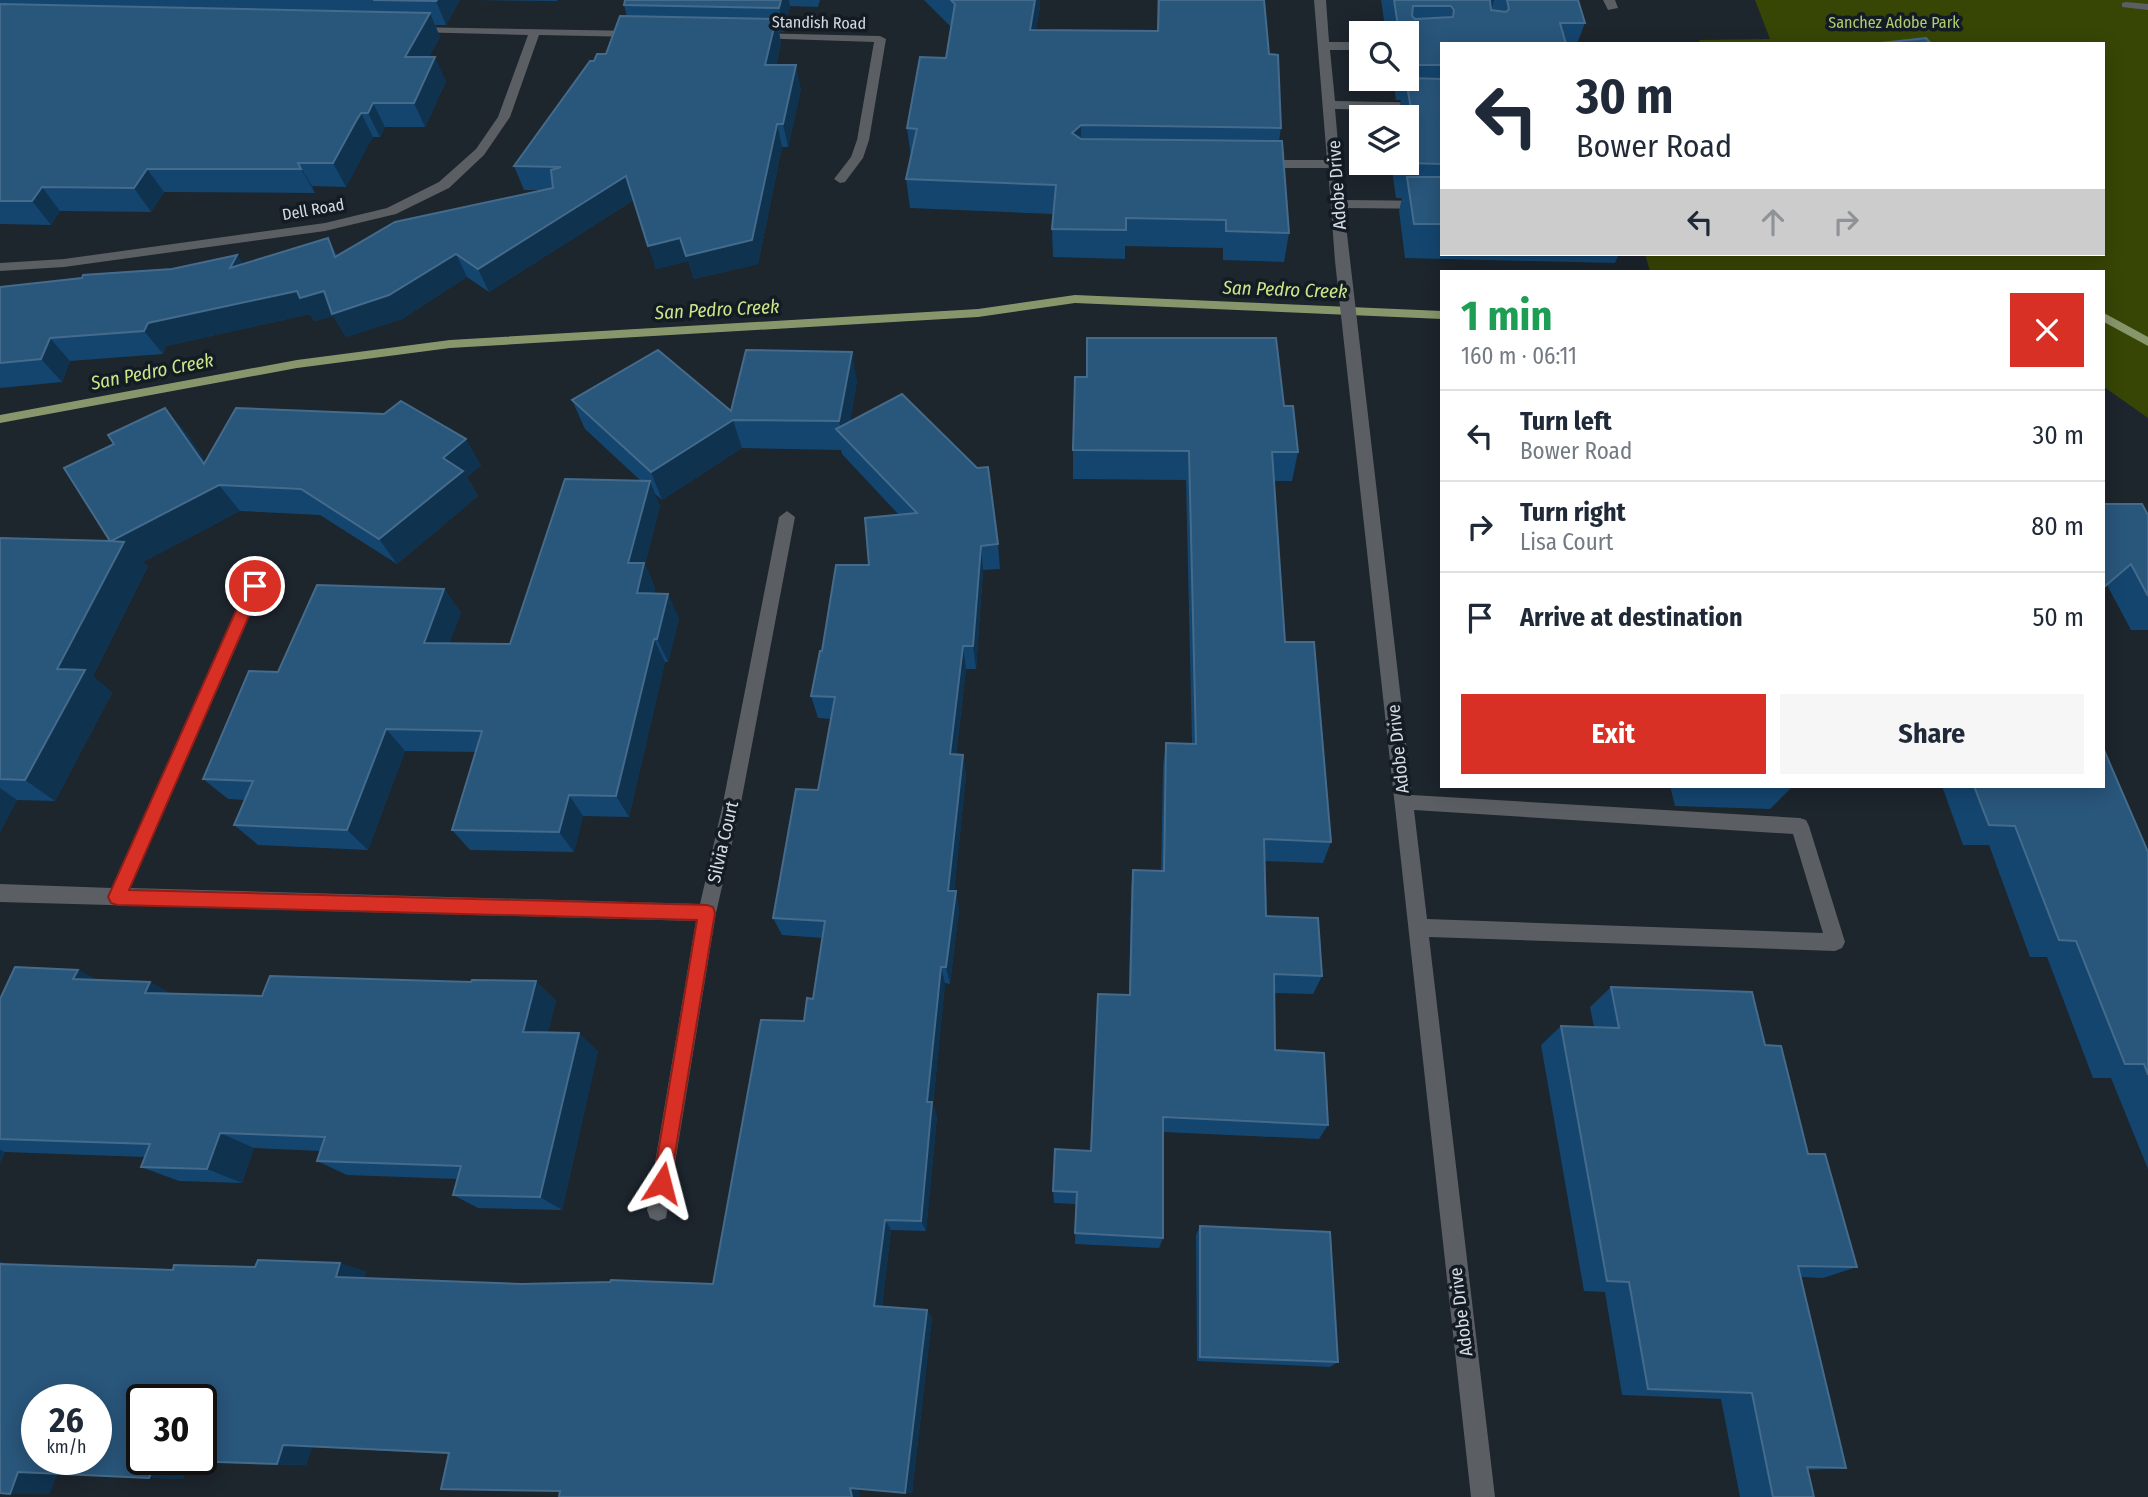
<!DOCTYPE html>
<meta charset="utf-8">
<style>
:root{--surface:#fff;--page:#f6f6f7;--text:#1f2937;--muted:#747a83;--line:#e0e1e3;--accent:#d93025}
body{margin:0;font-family:"Fira Sans Condensed",sans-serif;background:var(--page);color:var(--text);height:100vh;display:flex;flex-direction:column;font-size:26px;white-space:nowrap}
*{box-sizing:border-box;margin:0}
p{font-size:23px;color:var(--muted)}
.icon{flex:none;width:38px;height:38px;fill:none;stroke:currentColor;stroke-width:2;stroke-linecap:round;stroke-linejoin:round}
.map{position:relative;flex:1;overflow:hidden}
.side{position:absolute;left:1440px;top:270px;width:665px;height:518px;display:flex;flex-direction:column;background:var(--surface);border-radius:0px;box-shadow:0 4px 18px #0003}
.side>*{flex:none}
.guide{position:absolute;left:1440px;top:42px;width:665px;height:214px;border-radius:0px;box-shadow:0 4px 18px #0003;background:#fff;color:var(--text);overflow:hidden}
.buttons{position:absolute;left:1349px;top:21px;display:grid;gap:14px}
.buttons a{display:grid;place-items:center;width:70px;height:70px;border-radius:0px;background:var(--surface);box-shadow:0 4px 18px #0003;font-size:35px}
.speed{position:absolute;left:21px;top:1384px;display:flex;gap:14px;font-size:35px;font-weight:700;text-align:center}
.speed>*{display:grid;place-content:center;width:91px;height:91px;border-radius:50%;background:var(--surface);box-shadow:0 4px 18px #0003;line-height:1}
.speed small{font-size:18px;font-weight:400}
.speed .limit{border:4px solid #111;border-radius:10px;background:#fff;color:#111}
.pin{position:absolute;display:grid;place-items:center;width:60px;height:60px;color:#fff;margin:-30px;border:4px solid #fff;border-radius:50%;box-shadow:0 2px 7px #0007}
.me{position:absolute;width:77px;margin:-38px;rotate:9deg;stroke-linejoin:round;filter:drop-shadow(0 0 5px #0008)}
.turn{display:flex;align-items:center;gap:24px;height:147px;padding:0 21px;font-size:32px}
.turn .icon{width:91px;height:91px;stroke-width:2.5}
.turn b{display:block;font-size:49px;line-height:60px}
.lanes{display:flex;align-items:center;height:66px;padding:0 21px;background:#0003;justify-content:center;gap:35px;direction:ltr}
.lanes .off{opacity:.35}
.round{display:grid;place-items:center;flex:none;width:74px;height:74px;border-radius:0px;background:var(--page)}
.headline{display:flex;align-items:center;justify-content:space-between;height:119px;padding:0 21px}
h1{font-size:42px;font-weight:700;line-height:52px;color:#1e9e55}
.action{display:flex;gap:14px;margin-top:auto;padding:14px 21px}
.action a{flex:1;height:80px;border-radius:0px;background:var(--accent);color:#fff;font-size:28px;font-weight:700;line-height:80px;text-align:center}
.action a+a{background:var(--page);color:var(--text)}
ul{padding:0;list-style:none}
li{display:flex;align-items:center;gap:21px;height:91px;padding:0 21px;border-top:2px solid var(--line)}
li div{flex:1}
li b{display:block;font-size:26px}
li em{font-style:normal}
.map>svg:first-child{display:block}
</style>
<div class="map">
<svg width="2148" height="1497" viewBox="0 0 2148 1497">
<rect width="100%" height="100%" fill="#1d252d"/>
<!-- green -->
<polygon fill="#374605" points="1755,0 2148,0 2148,418 2104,387 2104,271 1650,271 1645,254 2104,254 2104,44 1701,44 1699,40 1770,39"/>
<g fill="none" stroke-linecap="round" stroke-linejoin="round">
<!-- stream -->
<g fill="#88976b" fill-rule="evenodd">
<polygon points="1075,295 1442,311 1442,319 1075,303 978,317 450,348 297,368 0,423 0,415 297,360 450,340 978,309"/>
<polygon points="2104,313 2148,337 2148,346 2104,322"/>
</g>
<!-- minor -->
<g fill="#5b5f64" fill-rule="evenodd">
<path d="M1314,0h12l3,42h33v8h-32l5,51 107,2v8l-107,-2 8,91 99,1v8l-98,-1 68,587 388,23 6,2 3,6 36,116 -3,6 -7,3 -406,-14 66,560h-24l-136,-1236 -7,-93h-65l-6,-4 6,-4h64zM1414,810l379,24 30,99 -396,-14z"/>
<polygon points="1603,0 1615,0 1618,8 1608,10"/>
<polygon points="2126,2 2148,4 2148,10 2122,7 2122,3"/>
<polygon points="409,27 637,31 643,34 637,37 539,35 510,117 484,155 449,188 396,214 325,231 64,267 0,271 0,263 64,259 325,223 387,208 439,182 476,149 498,117 528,35 413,32 407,29"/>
<polygon points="756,33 880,36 886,39 869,140 863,158 845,182 840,183 834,179 851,157 857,140 874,42 752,38 752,34"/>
<polygon points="787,511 795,517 740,808 716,913 666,1218 658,1221 650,1218 647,1210 696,921 0,902 0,884 112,888 247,586 255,580 263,586 130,888 700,904 722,808 779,517"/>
</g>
</g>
<!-- wall -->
<g fill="#14456f">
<polygon points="0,0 460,0 446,25 435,25 440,37 429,57 446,81 425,127 385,127 380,137 373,137 368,145 346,187 312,186 315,193 164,192 151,212 60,211 51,225 0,224"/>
<polygon points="477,0 557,0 557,1"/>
<polygon points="625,0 820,0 818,7 790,6 784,32 779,31 781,43 776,65 801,89 788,147 782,147 758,264 694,279 688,261 656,269 634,200 489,292 467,277 402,319 346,337 333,316 314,321 310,314 166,346 163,354 70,361 62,382 0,388 0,287 172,269 237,255 243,264 338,255 545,190 524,190 514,166 594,61 606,54 627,17 624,5"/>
<polygon points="924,0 1040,0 1040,6 1036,30 1157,31 1157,0 1264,0 1269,54 1281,128 1279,141 1289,233 1284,262 1223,260 1223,248 1125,246 1125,259 1053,257 1052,229 1053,214 910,208 906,179 911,157 907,128 946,58 951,27"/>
<polygon points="1381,0 1578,0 1585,23 1577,44 1442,44 1442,254 1619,254 1615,263 1405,258 1399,211 1402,198 1396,198 1391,163 1407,163 1407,117 1399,117 1398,113 1401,100 1396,100 1393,79 1407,79 1407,33 1386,33"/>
<polygon points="857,381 850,421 998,544 1000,569 983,570 976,669 966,669 956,755 963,755 966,776 954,891 956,891 959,910 950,984 945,983 933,1105 937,1116 926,1231 891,1230 882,1306 932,1317 912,1493 858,1489 860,1497 559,1497 560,1491 449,1454 312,1447 306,1465 189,1462 183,1479 57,1474 49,1494 0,1493 0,1262 7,1264 173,1270 366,1271 364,1278 522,1284 713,1284 804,1021 813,999 822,938 782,935 773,918 818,790 831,719 818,718 811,696 822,651 869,565 899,515 842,454 841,450 742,448 662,500 654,493 660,506 645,564 655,588 654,593 679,618 668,662 665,662 629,817 583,816 574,852 470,850 452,830 476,752 405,751 368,850 258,845 234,825 245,800 228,799 203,779 278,672 444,589 461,613 449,643 510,644 641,481 585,429 572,400 731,411"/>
<polygon points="1284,406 1298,452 1292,481 1274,481 1285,642 1331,842 1323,863 1265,861 1266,916 1322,976 1313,994 1274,993 1275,1050 1328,1125 1319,1139 1163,1132 1163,1238 1159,1248 1075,1244 1076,1204 1054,1203 1053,1191 1091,1151 1129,995 1131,891 1133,870 1161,871 1163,766 1166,743 1192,743 1186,480 1073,479 1073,450"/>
<polygon points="165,408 187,434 205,461 481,465 467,477 478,496 397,564 320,515 240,511 143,562 148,566 93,676 112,693 55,801 17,800 0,832 0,538 110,541 114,444"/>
<polygon points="2104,504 2148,515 2148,630 2131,630 2107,585 2104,588"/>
<polygon points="1670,786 1793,786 1770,809 1675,806"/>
<polygon points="1942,786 2104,786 2148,852 2148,1169 2111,1078 2093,1078 2047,957 2030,957 1989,845 1963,845"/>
<polygon points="78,970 97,980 150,982 171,994 262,996 556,1000 548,1032 598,1051 562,1210 478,1208 453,1195 457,1179 347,1175 317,1161 320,1151 254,1148 242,1183 179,1181 141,1167 145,1157 5,1152 0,1163 0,999"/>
<polygon points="1611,987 1765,1045 1808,1154 1857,1267 1823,1278 1801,1277 1846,1468 1807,1470 1814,1497 1740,1497 1721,1399 1622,1395 1605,1292 1584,1291 1541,1045 1561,1026 1594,1027 1590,1007"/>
<polygon points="1200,1226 1338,1362 1330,1367 1197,1361 1196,1235"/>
</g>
<!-- shaded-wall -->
<g fill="#0f324f">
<polygon points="437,0 460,0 446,25 436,1"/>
<polygon points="781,0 789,0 790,6 784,32 779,8"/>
<polygon points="1035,0 1040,0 1040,6 1031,59 1030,30"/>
<polygon points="1486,0 1494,0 1488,22"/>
<polygon points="430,13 440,37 416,81 405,57"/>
<polygon points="776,19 781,43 770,88 765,65"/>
<polygon points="435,57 446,81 425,127 414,103"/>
<polygon points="796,65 801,89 788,147 783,124"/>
<polygon points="373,103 385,127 380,137 368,113"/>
<polygon points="361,113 373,137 346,187 333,163"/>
<polygon points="777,124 782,147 758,264 694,279 686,256"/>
<polygon points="1081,125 1081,154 1072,133"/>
<polygon points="298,163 312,186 315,193 301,169"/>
<polygon points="147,169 164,192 151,212 134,188"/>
<polygon points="626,176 634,200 489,292 478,269"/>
<polygon points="42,187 60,211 51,225 32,201"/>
<polygon points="328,238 341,261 335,257"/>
<polygon points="680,238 688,261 656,269 648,246"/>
<polygon points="456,254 467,277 402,319 346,337 333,316 314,321 310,314 166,346 163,354 144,331 148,323"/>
<polygon points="237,255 253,278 230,268"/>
<polygon points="50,338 70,361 62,382 41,359"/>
<polygon points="852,352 857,381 847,440 842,435 839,421"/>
<polygon points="165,408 187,434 222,486 204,464"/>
<polygon points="733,420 742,448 662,500 651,472"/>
<polygon points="466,439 481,465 467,477 478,496 397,564 379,539 443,458"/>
<polygon points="650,481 660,506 645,564 655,588 648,617 637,593 628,563"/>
<polygon points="219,485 240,511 143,562 148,566 93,676 112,693 55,801 25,780 57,669 111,541"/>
<polygon points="981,546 983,570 976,669 973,646"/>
<polygon points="444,589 461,613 441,666 424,643"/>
<polygon points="668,594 679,618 668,662 657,639"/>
<polygon points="654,639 665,662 629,817 616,796"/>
<polygon points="963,646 966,669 953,776 950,754"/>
<polygon points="386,729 405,751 368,850 347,830"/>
<polygon points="963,755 966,776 952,909 948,891"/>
<polygon points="0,788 17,800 0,832"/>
<polygon points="569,795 583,816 574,852 559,832"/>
<polygon points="956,891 959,910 950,984 946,967"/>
<polygon points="941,967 945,983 933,1105 937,1116 926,1231 921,1221 927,1102"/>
<polygon points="78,970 115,990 73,979"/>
<polygon points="536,981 556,1000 544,1050 523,1032"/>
<polygon points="150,982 184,1002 145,993"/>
<polygon points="579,1033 598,1051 562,1210 540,1197"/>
<polygon points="220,1133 254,1148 242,1183 207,1169"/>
<polygon points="0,1150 5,1152 0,1163"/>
<polygon points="885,1220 891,1230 881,1313 874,1306"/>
<polygon points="340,1263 366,1271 361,1285 336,1277"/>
<polygon points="927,1310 932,1317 912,1493 905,1493"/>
<polygon points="283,1445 312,1447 306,1465 277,1464"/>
<polygon points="156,1460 189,1462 183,1479 149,1478"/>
<polygon points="18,1472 58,1474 49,1494 10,1494"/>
<polygon points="850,1488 858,1489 860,1497 852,1497"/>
</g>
<!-- building -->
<g fill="#29567b" stroke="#446b8b" stroke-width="2" fill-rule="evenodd">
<polygon points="373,0 437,0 436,1"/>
<polygon points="625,0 781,0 779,8 624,5"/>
<polygon points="951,0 1035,0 1030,30 1158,31 1159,0 1264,0 1269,54 1278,55 1281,128 1081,125 1072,133 1081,139 1282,141 1289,233 1226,231 1226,220 1126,218 1126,230 1052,229 1056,185 906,179 917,129 907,128 920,57 946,58 955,4"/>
<path d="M1394,0h96l1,10 15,2 3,-3 -2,-9h71l7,23h-25l6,21h-124v21h-35v-32h-8zM1413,6h38l3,4 -1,7 -38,2 -3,-3z"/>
<polygon points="0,4 430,13 405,57 435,57 414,103 373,103 368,113 361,113 356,121 333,163 298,163 301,169 147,169 134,188 42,187 32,201 0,201"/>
<polygon points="620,16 776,19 765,65 796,65 783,124 777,124 752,240 686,256 680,238 648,246 626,176 478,269 456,254 389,295 332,314 324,291 300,298 297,291 148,323 144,331 50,338 41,359 0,363 0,287 82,278 83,275 172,269 237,255 230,268 328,238 335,257 395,222 553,188 551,170 561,167 514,166 590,61 594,61 597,54 606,54"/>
<polygon points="1926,38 1931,44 1872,44"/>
<polygon points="1407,78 1442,79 1442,164 1405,163 1407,163 1407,121 1413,121 1406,79"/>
<polygon points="1407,177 1442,177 1442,224 1414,224"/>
<polygon points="1087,338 1276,338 1284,406 1293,406 1298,452 1272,452 1285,642 1314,642 1331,842 1264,839 1266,916 1318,918 1322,976 1274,974 1275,1050 1324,1053 1328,1125 1163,1117 1163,1238 1075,1233 1077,1192 1053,1191 1055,1149 1091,1151 1098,994 1130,995 1133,870 1164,871 1166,743 1196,744 1189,451 1073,450 1075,377 1087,377"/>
<polygon points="658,350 731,411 746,350 852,352 839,421 733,420 651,472 572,400"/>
<path d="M902,394l75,74 11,-1 10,77 -17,2 -8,100h-10l-13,108 13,1 -15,136h8l-10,76h-5l-14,135h5l-11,119 -36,-1 -11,86 53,4 -22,183 -55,-5 2,9h-293l1,-6 -119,-2 8,-36 -166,-8 -6,19 -121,-4 -7,18 -131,-6 -8,22 -10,-1v-229l173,6 1,-5 81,2 3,-7 82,3 -4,14 186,7 88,-2 1,-2 102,4 48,-264 43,1 3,-23 6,1 12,-78 -52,-3 23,-129 22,1 17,-93 -24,-1 9,-45h2l14,-86h33l-4,-47 52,-5 -81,-84zM37,1400h59v60h-59zM142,1400h59v60h-59z"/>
<polygon points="401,401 466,439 443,458 463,471 379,539 301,489 219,485 111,541 124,542 57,669 85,670 25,780 0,779 0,538 110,541 64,468 114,444 108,435 165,408 204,464 236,408 384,414"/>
<polygon points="565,479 650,481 628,563 644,563 637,593 668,594 657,639 654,639 616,796 569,795 559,832 452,830 482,731 386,729 347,830 234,825 253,781 203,779 249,671 278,672 317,585 444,589 424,643 510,644"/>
<polygon points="2104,504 2142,504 2148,515 2148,596 2131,564 2104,587"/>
<polygon points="2104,750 2148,852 2148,1075 2144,1064 2125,1064 2076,941 2059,940 2015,826 1989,825 1974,786 2104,786"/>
<polygon points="15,967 78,970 73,979 150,982 145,993 262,996 270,976 471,982 472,980 536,981 523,1032 579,1033 540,1197 453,1195 461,1166 317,1161 325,1137 220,1133 207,1169 141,1167 150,1144 0,1139 0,999"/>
<polygon points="1611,987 1752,992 1765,1045 1781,1046 1808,1154 1825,1154 1857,1267 1798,1266 1846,1468 1807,1467 1814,1497 1773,1497 1752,1393 1648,1389 1629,1282 1607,1281 1561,1026 1619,1028"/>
<polygon points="1200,1226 1330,1232 1338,1362 1200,1357"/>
</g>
<!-- route -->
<polygon fill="#d93025" stroke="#8d1f18" stroke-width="2" points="255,580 262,586 129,890 707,905 713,907 715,913 669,1190 662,1193 656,1190 653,1183 697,920 117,905 111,903 108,897 247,586"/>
<g text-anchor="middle" stroke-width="7" stroke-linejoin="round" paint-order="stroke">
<!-- far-street labels -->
<g font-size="16" fill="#d7dce2" stroke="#131b24">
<text transform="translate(819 22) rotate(1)" y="6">Standish Road</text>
<text transform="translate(313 209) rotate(-10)" y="6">Dell Road</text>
</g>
<!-- far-park labels -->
<g font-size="16" fill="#b0cc70" stroke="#131b24">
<text x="1894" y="28">Sanchez Adobe Park</text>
</g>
<!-- street labels -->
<g font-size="18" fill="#d7dce2" stroke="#131b24">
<text transform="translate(1337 185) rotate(-94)" y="6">Adobe Drive</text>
<text transform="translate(1398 749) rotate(-96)" y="6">Adobe Drive</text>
<text transform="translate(723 842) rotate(-77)" y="6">Silvia Court</text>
<text transform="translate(1461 1312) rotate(-97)" y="6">Adobe Drive</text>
</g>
<!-- water labels -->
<g font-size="19" font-style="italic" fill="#cae78a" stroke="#131b24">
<text transform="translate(1285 289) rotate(2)" y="7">San Pedro Creek</text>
<text transform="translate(717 309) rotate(-3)" y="7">San Pedro Creek</text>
<text transform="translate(152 371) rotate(-11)" y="7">San Pedro Creek</text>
</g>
</g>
</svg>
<div class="buttons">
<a><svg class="icon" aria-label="search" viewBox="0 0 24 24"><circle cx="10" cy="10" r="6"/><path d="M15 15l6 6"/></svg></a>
<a><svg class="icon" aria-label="layers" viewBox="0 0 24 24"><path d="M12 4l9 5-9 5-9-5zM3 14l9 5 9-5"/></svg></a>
</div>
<div class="speed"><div>26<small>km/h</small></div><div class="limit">30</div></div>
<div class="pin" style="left:255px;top:586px;background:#d93025"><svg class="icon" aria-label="arrive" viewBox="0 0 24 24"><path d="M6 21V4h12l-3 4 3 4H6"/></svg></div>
<svg class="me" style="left:662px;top:1183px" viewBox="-20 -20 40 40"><path d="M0-17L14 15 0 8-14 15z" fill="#d93025" stroke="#fff" stroke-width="4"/></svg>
<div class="guide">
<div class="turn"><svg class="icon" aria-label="left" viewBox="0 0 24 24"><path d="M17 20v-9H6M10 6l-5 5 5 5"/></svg><div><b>30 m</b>Bower Road</div></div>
<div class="lanes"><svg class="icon" aria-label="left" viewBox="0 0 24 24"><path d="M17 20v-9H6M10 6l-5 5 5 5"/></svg><svg class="icon off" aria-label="ahead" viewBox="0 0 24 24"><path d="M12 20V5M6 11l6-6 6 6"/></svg><svg class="icon off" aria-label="right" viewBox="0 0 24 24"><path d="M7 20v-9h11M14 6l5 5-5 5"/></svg></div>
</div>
<section class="side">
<div class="headline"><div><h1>1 min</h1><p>160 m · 06:11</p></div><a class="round" style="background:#d93025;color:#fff"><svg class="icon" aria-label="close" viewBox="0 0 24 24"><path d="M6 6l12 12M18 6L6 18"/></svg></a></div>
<ul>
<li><svg class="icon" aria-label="left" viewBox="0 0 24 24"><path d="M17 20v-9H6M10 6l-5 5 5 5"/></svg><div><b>Turn left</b><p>Bower Road</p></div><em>30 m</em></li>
<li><svg class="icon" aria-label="right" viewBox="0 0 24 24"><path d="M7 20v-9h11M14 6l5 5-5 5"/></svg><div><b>Turn right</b><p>Lisa Court</p></div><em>80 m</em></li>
<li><svg class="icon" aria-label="arrive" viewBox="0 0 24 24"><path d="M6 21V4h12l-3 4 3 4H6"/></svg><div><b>Arrive at destination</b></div><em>50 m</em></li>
</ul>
<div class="action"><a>Exit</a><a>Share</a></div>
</section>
</div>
